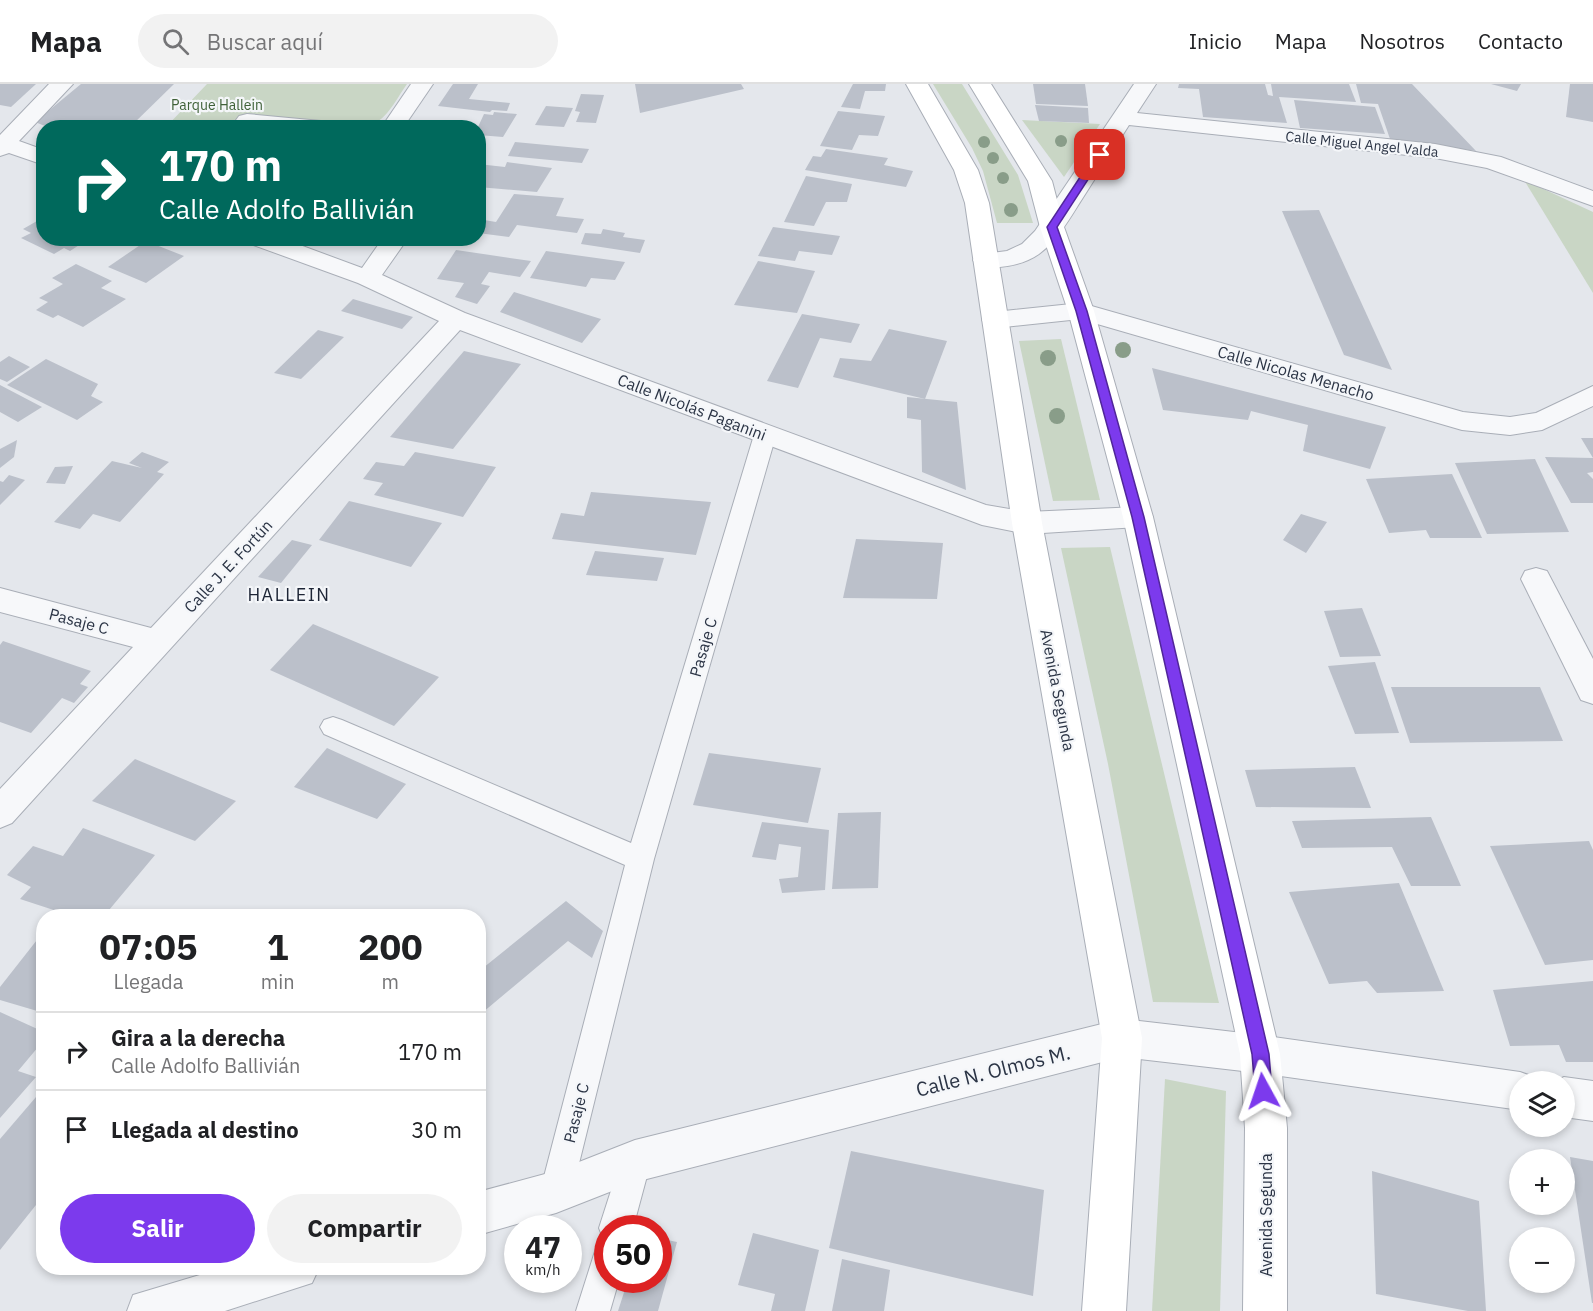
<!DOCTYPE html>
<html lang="es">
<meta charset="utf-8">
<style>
:root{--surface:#fff;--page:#f2f2f2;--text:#202124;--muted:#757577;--line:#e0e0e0;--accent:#7c3aed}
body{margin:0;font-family:"IBM Plex Sans",sans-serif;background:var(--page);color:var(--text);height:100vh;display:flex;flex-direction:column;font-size:22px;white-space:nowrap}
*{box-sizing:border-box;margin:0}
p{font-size:20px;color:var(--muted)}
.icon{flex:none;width:33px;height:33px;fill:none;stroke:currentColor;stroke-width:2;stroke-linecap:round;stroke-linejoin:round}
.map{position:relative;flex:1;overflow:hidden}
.side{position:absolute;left:36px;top:825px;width:450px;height:366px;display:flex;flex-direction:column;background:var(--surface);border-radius:24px;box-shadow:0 3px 9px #0003}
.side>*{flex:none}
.guide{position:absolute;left:36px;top:36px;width:450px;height:126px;border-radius:24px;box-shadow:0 3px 9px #0003;background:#00695c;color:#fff;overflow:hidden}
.buttons{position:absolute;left:1509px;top:987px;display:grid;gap:12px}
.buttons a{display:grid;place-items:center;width:66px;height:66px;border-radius:50%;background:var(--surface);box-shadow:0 3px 9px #0003;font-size:30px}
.speed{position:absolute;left:504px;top:1131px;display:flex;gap:12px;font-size:30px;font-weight:700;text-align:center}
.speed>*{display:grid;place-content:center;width:78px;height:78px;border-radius:50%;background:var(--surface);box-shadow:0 3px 9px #0003;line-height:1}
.speed small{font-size:15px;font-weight:400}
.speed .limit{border:9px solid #d22;background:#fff;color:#111}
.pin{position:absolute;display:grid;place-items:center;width:51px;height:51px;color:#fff;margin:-26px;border-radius:12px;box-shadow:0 3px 9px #0006}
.me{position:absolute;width:66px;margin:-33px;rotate:355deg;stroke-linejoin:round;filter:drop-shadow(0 0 4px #0008)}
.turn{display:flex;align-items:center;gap:21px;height:126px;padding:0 24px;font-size:27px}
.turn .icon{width:78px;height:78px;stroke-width:2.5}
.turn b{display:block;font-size:42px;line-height:51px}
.eta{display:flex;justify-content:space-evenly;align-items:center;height:102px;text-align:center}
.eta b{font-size:36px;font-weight:800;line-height:42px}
.primary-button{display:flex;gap:12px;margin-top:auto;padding:12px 24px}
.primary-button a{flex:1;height:69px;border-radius:36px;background:var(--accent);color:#fff;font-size:24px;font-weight:800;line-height:69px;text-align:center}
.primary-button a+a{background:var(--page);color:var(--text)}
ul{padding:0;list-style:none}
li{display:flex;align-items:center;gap:18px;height:78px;padding:0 24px;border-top:2px solid var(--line)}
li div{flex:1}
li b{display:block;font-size:22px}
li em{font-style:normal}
header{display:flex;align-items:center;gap:36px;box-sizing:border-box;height:84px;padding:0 30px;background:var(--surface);border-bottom:2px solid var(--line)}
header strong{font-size:28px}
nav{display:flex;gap:33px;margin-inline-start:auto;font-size:21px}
.search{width:420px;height:54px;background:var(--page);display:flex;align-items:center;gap:15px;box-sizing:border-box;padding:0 21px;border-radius:33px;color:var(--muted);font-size:22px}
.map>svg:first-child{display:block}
</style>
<header>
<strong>Mapa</strong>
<div class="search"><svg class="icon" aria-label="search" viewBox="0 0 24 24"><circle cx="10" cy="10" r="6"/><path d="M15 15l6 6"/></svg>Buscar aquí</div>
<nav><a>Inicio</a><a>Mapa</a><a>Nosotros</a><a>Contacto</a></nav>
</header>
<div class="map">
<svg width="1593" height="1227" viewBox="0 0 1593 1227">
<rect width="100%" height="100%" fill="#e4e7ec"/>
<!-- green -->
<g fill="#c9d6c5">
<path d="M207,0h200c-8,11 -18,31 -29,37 -19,10 -96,-4 -122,-6l-15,1 -18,11 -58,1z"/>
<polygon points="933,0 962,0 1018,91 1033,139 997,139 983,87 972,64"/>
<polygon points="1022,36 1100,40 1064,93"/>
<polygon points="1524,96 1593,128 1593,209"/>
<polygon points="1061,255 1100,416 1053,417 1019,257"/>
<polygon points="1110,463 1219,919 1153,918 1108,680 1061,464"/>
<polygon points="1165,995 1226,1007 1220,1227 1152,1227"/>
</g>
<!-- building -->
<g fill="#bbc0ca">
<polygon points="0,0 36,0 11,23 0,21"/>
<polygon points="81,0 174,0 129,44 50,44 35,38"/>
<polygon points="453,0 478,0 469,15 510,19 507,27 492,26 490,28 438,22"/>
<polygon points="635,0 741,0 744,5 640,29"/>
<polygon points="853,0 886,0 885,7 865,7 860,25 841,23"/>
<polygon points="1033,0 1085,0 1088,22 1036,20"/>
<polygon points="1179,0 1265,0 1268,11 1273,12 1271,0 1349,0 1356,18 1279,13 1287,39 1203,33 1199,5 1178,4"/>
<polygon points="1356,0 1412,0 1476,67 1390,55 1378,20 1361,19"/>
<polygon points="1491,0 1521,0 1517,7"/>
<polygon points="1570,0 1593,0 1593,38 1566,33"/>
<polygon points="581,10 604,11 596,39 576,38 580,28 575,27"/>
<polygon points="1294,16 1375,23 1385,50 1300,44"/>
<polygon points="1035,21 1088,24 1089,39 1039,37"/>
<polygon points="546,22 573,24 564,43 535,41"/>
<polygon points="838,27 885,32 878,52 859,51 852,66 820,62"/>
<polygon points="494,28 517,30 503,53 478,51 478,43 484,30 493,31"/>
<polygon points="515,58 589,65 582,79 508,72"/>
<polygon points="826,65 888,74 884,81 913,87 906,103 805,86 813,72 821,73"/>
<polygon points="507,78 552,84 537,108 478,103 478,80 505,83"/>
<polygon points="806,92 852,100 847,118 826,118 814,142 784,138"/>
<polygon points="514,110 564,114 556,132 584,135 577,149 517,141 509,153 478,149 478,135 496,138"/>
<polygon points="1319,126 1392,286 1344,271 1282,127"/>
<polygon points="44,133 44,154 90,154 70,167 64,164 54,170 21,154 31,149 23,145"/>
<polygon points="773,143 840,152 832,171 799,167 795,177 758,172"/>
<polygon points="603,145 625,149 623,153 645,156 640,169 581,160 585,149 601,150"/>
<polygon points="146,157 184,172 146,199 108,183"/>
<polygon points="456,166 531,177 520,193 489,188 481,200 490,202 477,220 455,213 464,199 437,195"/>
<polygon points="546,167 625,178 615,196 591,194 586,203 530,194"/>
<polygon points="758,177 815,187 797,229 734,221"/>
<polygon points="76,180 112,197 101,204 126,215 83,243 58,231 53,234 36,226 48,218 39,214 63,200 52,194"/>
<polygon points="514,208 601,235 582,259 500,228"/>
<polygon points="353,215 413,233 402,245 341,227"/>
<polygon points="802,230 860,240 851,259 820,254 798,304 767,297"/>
<polygon points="889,245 947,257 925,315 833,293 840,274 871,277"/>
<polygon points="318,246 344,253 301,295 274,289"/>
<polygon points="464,267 521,280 453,365 390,353"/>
<polygon points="9,272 30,283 7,298 0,295 0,278"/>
<polygon points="46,275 98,300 91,312 103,318 77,336 7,301"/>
<polygon points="1152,284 1386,343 1370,385 1303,367 1308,341 1251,327 1248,336 1163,326"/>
<polygon points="0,301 42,323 18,338 0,328"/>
<polygon points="907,313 957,318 966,406 922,388 921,336 907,334"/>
<polygon points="1581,354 1593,354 1593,388 1587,389 1593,395 1593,419 1571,419 1545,373 1593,374"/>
<polygon points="17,356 14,373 0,384 0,365"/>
<polygon points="142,368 169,378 157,388 164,390 120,438 93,430 80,445 54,438 112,377 142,384 129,379"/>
<polygon points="415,368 496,383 463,433 374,411 383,399 363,395 376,378 404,382"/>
<polygon points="1535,375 1569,448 1487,450 1455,379"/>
<polygon points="73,382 65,400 46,399 55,383"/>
<polygon points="1452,390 1482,454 1430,454 1426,446 1389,449 1366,395"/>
<polygon points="9,391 25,396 0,421 0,397 3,398"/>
<polygon points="591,408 711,418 696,471 552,455 561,429 584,432"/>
<polygon points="349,417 442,439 411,483 319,456"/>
<polygon points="1301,430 1327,438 1306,469 1283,456"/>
<polygon points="856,455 943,459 937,515 843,514"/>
<polygon points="292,456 312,461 281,499 258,493"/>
<polygon points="595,467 664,474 657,497 586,491"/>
<polygon points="1362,524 1381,572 1340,573 1324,527"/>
<polygon points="313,540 439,593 394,642 270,586"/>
<polygon points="3,557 91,587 80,600 88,603 74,619 62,614 31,649 0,638 0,561"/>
<polygon points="1375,578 1399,649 1355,650 1328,582"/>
<polygon points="1391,603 1540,603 1563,657 1410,659"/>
<polygon points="327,664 406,700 377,735 294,703"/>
<polygon points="709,669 821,684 808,739 693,721"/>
<polygon points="135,675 236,717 195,757 92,717"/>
<polygon points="1355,683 1371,724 1256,723 1245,686"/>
<polygon points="881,728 878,804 832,805 838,729"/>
<polygon points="1431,733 1461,802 1411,802 1392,763 1302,764 1292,737"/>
<polygon points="762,738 829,746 825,806 782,809 779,795 798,793 801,763 779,760 776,776 752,773"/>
<polygon points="83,744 155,771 104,832 72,832 20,815 31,803 7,791 33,762 63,772"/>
<polygon points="1589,757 1593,766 1593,876 1545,881 1490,762"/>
<polygon points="1399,799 1444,907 1377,909 1367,897 1329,900 1289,808"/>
<polygon points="566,817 603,847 592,874 568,857 482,929 478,925 478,888"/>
<polygon points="44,847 44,929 0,916 0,903"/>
<polygon points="1593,897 1593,978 1566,978 1559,961 1510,962 1493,906"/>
<polygon points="0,928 44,948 44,956 18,987 36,993 0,1034"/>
<polygon points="36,1013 44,1017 44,1111 0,1166 0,1055"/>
<polygon points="851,1067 1044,1106 1033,1212 829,1164"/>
<polygon points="1570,1073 1593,1077 1593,1219 1592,1219"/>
<polygon points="1372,1087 1479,1117 1486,1227 1468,1227 1376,1210"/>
<polygon points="753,1149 819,1166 805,1227 771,1227 775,1210 738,1201"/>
<polygon points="658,1154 677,1158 658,1227 618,1227 628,1196 658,1196"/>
<polygon points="842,1175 890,1186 884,1227 832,1227"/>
</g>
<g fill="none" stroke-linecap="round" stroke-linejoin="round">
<!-- service casing -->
<g stroke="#a9aeb7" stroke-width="2">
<g id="service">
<polygon points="765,344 773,346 776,351 654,775 572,1108 568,1120 556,1124 544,1120 540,1108 625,781 324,650 320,643 324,636 333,633 342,636 631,759 754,351 757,346"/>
<polygon points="635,1061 646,1066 651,1077 633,1144 608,1144 608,1157 604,1156 599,1144 624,1066"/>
<polygon points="608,1159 608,1196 619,1196 610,1227 576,1227 596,1164"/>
</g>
</g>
<!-- minor casing -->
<g stroke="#a9aeb7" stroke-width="2">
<g id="minor">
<polygon points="49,0 73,0 19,57 44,66 44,81 9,69 0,72 0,51"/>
<polygon points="411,0 433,0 403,44 381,44"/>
<path d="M1134,0h22l-19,29 298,31 66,13 92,34v15l-106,-38 -52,-10 -306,-33c-15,24 -30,47 -45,71 -13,20 -25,43 -45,58 -17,12 -43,16 -63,11l-3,-5 3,-5 31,-4 15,-7 13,-13z"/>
<polygon points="247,30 321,37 329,39 332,44 230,44 239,32"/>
<polygon points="245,154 281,154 362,184 383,154 408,154 382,191 465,229 986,421 1027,428 1138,423 1148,426 1153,433 1148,440 1138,443 1027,450 982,441 460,246 12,739 0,744 0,705 133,563 0,528 0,504 151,544 439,237 358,199 248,159"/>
<polygon points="1081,219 1463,328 1510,333 1536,329 1593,302 1593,322 1542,346 1510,351 1462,346 1080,235 995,244 986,242 982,236 986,230 995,228"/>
<polygon points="1536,484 1547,487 1593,575 1593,620 1581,616 1521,495 1525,487"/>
<polygon points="1122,935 1260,951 1520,988 1534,993 1536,998 1520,998 1520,1026 1260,989 1122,973 635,1098 556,1129 478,1151 478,1108 556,1087 635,1056"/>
<polygon points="1564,993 1593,997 1593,1037 1564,1033 1564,998 1554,998"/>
<polygon points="223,1184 319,1184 312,1199 225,1227 127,1227 133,1211"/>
</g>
</g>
<!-- secondary casing -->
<g stroke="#a9aeb7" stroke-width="2">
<g id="secondary">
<polygon points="906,0 928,0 978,86 989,119 1042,439 1142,954 1126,1227 1082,1227 1102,954 1012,439 965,119 954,86"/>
<polygon points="969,0 991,0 1052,97 1064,143 1094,227 1153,433 1280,970 1287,1044 1287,1227 1243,1227 1245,1044 1240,970 1123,433 1068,227 1040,143 1028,97"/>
</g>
</g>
<!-- service -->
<use href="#service" fill="#f7f8fa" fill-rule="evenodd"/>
<!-- minor -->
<use href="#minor" fill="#f7f8fa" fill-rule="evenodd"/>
<!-- secondary -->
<use href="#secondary" fill="#fff" fill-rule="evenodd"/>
</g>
<!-- trees -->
<g fill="#899d89">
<circle cx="1061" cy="57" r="6"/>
<circle cx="984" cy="58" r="6"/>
<circle cx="993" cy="74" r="6"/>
<circle cx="1003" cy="94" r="6"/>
<circle cx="1011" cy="126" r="7"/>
<circle cx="1123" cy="266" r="8"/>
<circle cx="1048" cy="274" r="8"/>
<circle cx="1057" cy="332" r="8"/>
</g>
<!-- route -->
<polygon fill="#7c3aed" stroke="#51269a" stroke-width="1.5" points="1100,68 1104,71 1057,143 1087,227 1144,433 1269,970 1272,1007 1269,1013 1263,1015 1257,1013 1255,1007 1252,970 1132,433 1076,227 1047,143 1096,69"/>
<g text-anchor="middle" stroke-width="4.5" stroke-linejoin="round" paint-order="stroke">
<!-- far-park labels -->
<g font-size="14" fill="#3f6138" stroke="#f4f6f9">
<text x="217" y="26">Parque Hallein</text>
</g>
<!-- far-street labels -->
<g font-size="14" fill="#2b3445" stroke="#f4f6f9">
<text transform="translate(1362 60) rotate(6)" y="5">Calle Miguel Angel Valda</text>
</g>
<!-- street labels -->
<g font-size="16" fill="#2b3445" stroke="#f4f6f9">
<text transform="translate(1296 289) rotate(16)" y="6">Calle Nicolas Menacho</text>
<text transform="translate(692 323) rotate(21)" y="6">Calle Nicolás Paganini</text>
<text transform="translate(228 482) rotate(-47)" y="6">Calle J. E. Fortún</text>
<text transform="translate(79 537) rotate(15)" y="6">Pasaje C</text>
<text transform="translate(703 563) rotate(-74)" y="6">Pasaje C</text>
<text transform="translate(1058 606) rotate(79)" y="6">Avenida Segunda</text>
<text transform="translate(576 1029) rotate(-76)" y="6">Pasaje C</text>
<text transform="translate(1266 1131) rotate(-90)" y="6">Avenida Segunda</text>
</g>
<!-- neighbourhood labels -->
<g font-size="18" letter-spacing="1.5" fill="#1d2536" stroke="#f4f6f9">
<text x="289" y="517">HALLEIN</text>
</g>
<!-- near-street labels -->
<g font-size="20" fill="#2b3445" stroke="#f4f6f9">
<text transform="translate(993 987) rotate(-14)" y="7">Calle N. Olmos M.</text>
</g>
</g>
</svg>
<div class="buttons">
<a><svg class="icon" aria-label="layers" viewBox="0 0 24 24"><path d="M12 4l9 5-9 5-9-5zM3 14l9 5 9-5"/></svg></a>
<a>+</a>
<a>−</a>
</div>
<div class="speed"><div>47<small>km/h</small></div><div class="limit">50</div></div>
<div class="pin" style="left:1100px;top:71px;background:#d93025"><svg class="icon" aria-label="arrive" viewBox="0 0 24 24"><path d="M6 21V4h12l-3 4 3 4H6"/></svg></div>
<svg class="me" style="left:1263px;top:1007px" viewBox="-20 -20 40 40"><path d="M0-17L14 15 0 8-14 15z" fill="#7c3aed" stroke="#fff" stroke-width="4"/></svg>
<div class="guide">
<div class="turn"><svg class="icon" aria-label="right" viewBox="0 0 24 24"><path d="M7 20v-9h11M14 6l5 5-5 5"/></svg><div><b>170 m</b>Calle Adolfo Ballivián</div></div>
</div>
<section class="side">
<div class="eta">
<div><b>07:05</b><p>Llegada</p></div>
<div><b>1</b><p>min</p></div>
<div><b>200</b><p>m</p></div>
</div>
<ul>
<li><svg class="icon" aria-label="right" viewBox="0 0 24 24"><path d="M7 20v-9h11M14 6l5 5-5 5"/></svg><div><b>Gira a la derecha</b><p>Calle Adolfo Ballivián</p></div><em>170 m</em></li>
<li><svg class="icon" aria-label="arrive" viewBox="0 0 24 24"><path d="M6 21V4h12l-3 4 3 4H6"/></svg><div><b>Llegada al destino</b></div><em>30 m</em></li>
</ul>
<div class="primary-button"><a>Salir</a><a>Compartir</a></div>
</section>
</div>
